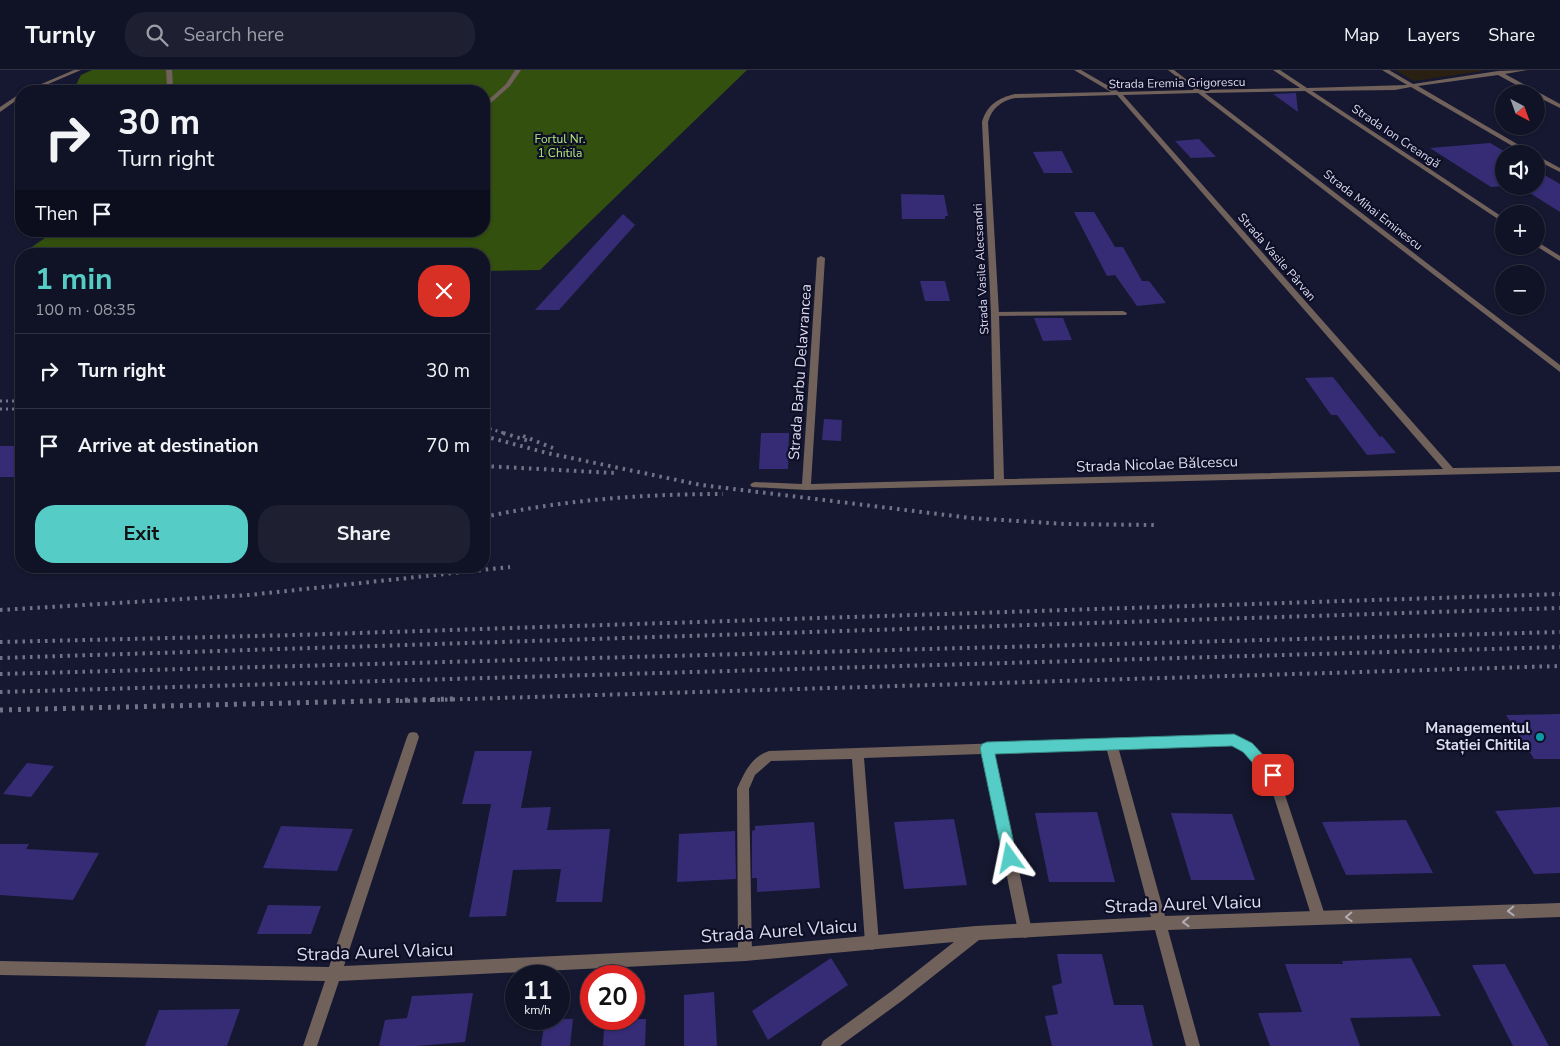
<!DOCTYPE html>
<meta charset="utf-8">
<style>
:root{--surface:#101225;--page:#1e2032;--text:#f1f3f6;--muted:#9c9ea7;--line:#303242;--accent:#55cdc6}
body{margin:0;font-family:"Nunito Sans",sans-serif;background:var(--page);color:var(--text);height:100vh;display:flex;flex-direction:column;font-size:19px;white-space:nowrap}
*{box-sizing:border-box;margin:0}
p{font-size:16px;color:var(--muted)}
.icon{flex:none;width:28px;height:28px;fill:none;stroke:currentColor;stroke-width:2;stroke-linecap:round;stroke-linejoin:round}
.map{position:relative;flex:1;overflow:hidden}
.sheet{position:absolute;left:15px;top:178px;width:475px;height:325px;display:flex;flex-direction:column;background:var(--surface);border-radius:20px;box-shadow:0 1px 4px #0004,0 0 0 1px var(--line)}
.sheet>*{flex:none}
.top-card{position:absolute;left:15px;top:15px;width:475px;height:152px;border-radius:20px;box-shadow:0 1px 4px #0004,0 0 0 1px var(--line);background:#101225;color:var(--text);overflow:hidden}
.needle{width:32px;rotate:139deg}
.fabs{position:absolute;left:1495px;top:15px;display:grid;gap:10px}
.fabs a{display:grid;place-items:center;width:50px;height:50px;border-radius:50%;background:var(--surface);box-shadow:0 1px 4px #0004,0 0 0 1px var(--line);font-size:25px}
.speed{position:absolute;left:505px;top:895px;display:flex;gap:10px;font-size:25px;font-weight:700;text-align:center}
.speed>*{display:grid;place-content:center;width:65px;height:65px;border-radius:50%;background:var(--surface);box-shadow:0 1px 4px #0004,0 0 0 1px var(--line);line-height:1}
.speed small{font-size:12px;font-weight:400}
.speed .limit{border:8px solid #d22;background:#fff;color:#111}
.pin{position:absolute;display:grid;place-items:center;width:42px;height:42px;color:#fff;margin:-21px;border-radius:10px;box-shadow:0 2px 8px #0006}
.me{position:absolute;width:55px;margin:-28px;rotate:348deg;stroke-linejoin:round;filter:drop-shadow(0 0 4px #0008)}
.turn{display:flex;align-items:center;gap:18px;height:105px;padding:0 20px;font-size:22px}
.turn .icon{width:65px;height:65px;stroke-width:2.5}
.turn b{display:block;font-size:35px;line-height:42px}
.then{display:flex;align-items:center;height:48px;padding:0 20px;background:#0003;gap:10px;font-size:19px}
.round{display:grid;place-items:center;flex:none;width:52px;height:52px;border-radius:20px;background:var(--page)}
.head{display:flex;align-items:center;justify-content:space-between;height:85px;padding:0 20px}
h1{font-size:30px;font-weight:700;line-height:38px;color:var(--accent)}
.primary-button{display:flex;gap:10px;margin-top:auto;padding:10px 20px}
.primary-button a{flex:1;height:58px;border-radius:20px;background:var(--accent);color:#111;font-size:20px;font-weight:700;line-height:58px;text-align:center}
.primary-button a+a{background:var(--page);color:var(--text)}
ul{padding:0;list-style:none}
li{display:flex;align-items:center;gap:15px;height:75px;padding:0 20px;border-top:1px solid var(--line)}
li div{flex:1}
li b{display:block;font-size:19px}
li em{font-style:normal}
header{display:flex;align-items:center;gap:30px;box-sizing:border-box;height:70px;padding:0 25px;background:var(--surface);border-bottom:1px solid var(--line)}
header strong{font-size:24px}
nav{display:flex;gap:28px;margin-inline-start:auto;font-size:18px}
.search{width:350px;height:45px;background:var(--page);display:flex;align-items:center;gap:12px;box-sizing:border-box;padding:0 18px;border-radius:20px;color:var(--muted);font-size:19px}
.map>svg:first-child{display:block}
</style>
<header>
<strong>Turnly</strong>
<div class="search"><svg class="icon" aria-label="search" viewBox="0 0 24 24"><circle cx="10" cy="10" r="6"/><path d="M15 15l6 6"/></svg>Search here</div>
<nav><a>Map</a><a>Layers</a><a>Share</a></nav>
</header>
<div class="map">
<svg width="1560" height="976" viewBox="0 0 1560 976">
<rect width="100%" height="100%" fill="#161831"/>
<!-- education -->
<polygon fill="#292011" points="1395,0 1481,0 1483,1 1414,11"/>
<!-- forest -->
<polygon fill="#33500f" points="92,0 747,0 540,200 484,201 484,184 24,184 26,181 55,161 484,161 484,21 73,21 81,5"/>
<!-- building -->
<g fill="#352c75">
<polygon points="1296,23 1298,42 1273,24"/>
<polygon points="1199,69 1216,87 1191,88 1175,71"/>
<polygon points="1490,73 1509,84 1504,84 1504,116 1491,117 1430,78"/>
<polygon points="1062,81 1073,103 1044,103 1033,82"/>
<polygon points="1536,100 1560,114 1560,142 1519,116 1536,116"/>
<polygon points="901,124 944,125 948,146 945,146 945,149 902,149"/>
<polygon points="1074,142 1094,142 1115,177 1123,177 1142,211 1149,211 1166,233 1137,236 1115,205 1107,206"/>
<polygon points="623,144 635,155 559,240 535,240"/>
<polygon points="920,211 945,211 950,231 925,231"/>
<polygon points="1034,248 1063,248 1072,270 1043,271"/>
<polygon points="1333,307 1380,367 1382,366 1396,383 1367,385 1337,345 1331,345 1305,308"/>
<polygon points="824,349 842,350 841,371 822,370"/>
<polygon points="761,363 789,363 788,399 759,399"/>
<rect x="0" y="376" width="21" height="31"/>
<polygon points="1560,644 1560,689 1534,689 1506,645"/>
<polygon points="475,681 532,681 521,738 551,737 547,760 610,759 602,832 556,832 561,799 513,800 506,846 469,847 491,734 462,734"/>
<polygon points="27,693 54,696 31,727 3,724"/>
<polygon points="1560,737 1560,803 1534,804 1495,741"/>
<polygon points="1097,742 1115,812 1049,812 1035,743"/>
<polygon points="1171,743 1232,744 1255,810 1191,810"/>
<polygon points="954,749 967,815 904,819 894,752"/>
<polygon points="1406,750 1433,803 1346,805 1322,752"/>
<polygon points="814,752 820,818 757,822 757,808 752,808 752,761 755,760 755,756"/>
<polygon points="281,756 353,759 337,801 263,798"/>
<polygon points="735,761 736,809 677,812 679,764"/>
<polygon points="0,774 29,774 26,779 99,783 73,830 0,825"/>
<polygon points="268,835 321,836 311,864 257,864"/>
<polygon points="1057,884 1102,884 1114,935 1143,935 1153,976 1052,976 1045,946 1058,944 1052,916 1062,913"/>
<polygon points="831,888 848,915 768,970 752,941"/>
<polygon points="1411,888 1441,946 1350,948 1360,976 1270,976 1258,943 1302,942 1285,894 1343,894 1342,891"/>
<polygon points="1505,894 1549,976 1513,976 1472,895"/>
<polygon points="714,922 717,976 684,976 684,925"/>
<polygon points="473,923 465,972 417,976 379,976 385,950 407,948 412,926"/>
<polygon points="240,939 227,976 145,976 159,940"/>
<polygon points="545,949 573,949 570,976 541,976"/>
<polygon points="615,949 646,949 645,976 603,976 604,959 614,958"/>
</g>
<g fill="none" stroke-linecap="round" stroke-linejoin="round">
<!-- service -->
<g fill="#70615b" fill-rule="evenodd">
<polygon points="74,0 81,0 32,21 25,21"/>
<polygon points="166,0 172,0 173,16 177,21 171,21 167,16"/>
<polygon points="515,0 521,0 510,16 484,39 484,34 506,14"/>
<polygon points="21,23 21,27 0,42 0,37"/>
<polygon points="1123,241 1127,243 1126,245 995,246 991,244 995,242"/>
<path d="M1233,665l19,8 25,28 49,147 -2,5 -5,2 -5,-2 -2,-5 -44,-140 -24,-27 -12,-6 -238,9 38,177 -2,5 -5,2 -5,-2 -2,-5 -36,-177 -118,4 15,185 -2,5 -5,2 -5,-2 -2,-5 -13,-184 -81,2 -16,14 -6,14 3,165 -2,5 -5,2 -5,-2 -2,-5 -1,-165c7,-16 14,-32 32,-38z"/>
</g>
<!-- minor -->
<g fill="#70615b" fill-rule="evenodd">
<path d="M1074,0h7l38,22 75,-2 -26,-20h6l26,20 100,-2 -27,-18h7l27,18 100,-3 -25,-15h7l24,14 85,-13 30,-1 -23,4 55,30v4l-24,-12v-2h-3l-35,-19 -80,11 116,68h-8l-115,-67 -16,3 -83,1 192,127v5l-199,-132 -100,2 355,272v7l-362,-279 -75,2 330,373 107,-2v6l-754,18 -54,-3 -2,-2 2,-2 3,-1 47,2 15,-226 4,-2 4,2 -14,226 183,-5 -3,-165 -9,-192c5,-17 16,-24 33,-28l96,-2zM1117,25l326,374 -439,10 -5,-165 -11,-192c4,-14 13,-21 27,-24z"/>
<polygon points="1536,85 1560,98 1560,102 1536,90"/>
<polygon points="1536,171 1560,186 1560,191 1536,176"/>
<polygon points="413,662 417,663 419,667 344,896 745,877 976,856 1151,847 1105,673 1107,669 1111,668 1115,669 1117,673 1165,846 1560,833 1560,847 1168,860 1200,976 1186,976 1155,860 979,870 903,930 840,976 821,976 823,971 893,920 954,872 745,891 339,911 317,976 303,976 325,911 0,905 0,891 329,897 407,667 409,663"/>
</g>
<!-- rail-far2 -->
<g stroke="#717389" stroke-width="3" stroke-dasharray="2 4" stroke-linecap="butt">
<polyline points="0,331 21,331"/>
<polyline points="0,339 21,339"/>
<polyline points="484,357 507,364"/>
</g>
<!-- rail-far1 -->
<g stroke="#717389" stroke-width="4" stroke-dasharray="2.5 5" stroke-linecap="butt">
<polyline points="503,363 529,371"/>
<polyline points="484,366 547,383 701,415 971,448 1065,454 1155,455"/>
<polyline points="523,366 553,378"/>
<polyline points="484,396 614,403"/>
<path d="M484,447c79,-17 158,-23 239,-23"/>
<polyline points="0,540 249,525 510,497"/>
<polyline points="0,572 296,565 1560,524"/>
<polyline points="0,588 1560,538"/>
<polyline points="0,604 1560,562"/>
<polyline points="0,622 1560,577"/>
<polyline points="400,631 1560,596"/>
</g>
<!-- rail -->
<polyline stroke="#717389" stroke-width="5" stroke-dasharray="3 6" stroke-linecap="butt" points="0,640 454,629"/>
</g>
<!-- one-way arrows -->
<defs><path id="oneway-chevron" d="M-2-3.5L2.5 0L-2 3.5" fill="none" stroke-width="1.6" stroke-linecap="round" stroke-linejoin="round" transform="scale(1.25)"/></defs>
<g stroke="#b1acb4">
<use href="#oneway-chevron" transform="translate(1511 841) rotate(178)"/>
<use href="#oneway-chevron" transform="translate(1349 847) rotate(178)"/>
<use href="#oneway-chevron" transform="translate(1186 852) rotate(178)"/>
</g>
<!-- route -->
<polygon fill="#55cdc6" stroke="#378581" points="1234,664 1252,673 1278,701 1280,705 1278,710 1273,712 1268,710 1243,682 1232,676 995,684 1017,788 1015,793 1010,795 1004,793 980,678 982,674 987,672"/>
<!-- markers -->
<circle fill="#0f9aa8" stroke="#0e0e27" stroke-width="2" cx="1540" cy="667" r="5"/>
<g text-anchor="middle" stroke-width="4.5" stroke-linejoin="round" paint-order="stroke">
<!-- far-street labels -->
<g font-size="12" fill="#dcdef0" stroke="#0e0e27">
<text transform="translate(1177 13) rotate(-1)" y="4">Strada Eremia Grigorescu</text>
<text transform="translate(1396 66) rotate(34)" y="4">Strada Ion Creangă</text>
<text transform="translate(1373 140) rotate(38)" y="4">Strada Mihai Eminescu</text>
<text transform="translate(1277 187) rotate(49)" y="4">Strada Vasile Pârvan</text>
<text transform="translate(981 199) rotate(-93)" y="4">Strada Vasile Alecsandri</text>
</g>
<!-- far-park labels -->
<g font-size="12" fill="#b1e97c" stroke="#0e0e27">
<text x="560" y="73">Fortul Nr.<tspan x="560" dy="14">1 Chitila</tspan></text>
</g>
<!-- street labels -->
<g font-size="15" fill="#dcdef0" stroke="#0e0e27">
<text transform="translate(800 302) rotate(-86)" y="5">Strada Barbu Delavrancea</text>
<text transform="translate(1157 394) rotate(-2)" y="5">Strada Nicolae Bălcescu</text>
</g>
<!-- poi labels -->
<g font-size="15" font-weight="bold" fill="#dcdef0" stroke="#0e0e27" text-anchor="end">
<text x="1530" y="663">Managementul<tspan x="1530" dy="17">Stației Chitila</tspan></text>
</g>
<!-- near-street labels -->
<g font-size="18" fill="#dcdef0" stroke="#0e0e27">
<text transform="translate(1183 834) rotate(-2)" y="6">Strada Aurel Vlaicu</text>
<text transform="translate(779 861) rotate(-4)" y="6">Strada Aurel Vlaicu</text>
<text transform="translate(375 882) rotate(-2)" y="6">Strada Aurel Vlaicu</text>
</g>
</g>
</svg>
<div class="fabs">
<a><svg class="needle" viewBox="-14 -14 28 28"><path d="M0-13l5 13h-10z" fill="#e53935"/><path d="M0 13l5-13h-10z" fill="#9c9ea7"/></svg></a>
<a><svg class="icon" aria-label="sound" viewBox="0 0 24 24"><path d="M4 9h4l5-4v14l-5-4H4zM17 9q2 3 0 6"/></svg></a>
<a>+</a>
<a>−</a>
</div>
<div class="speed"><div>11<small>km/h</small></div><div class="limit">20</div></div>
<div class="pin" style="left:1273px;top:705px;background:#d93025"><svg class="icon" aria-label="arrive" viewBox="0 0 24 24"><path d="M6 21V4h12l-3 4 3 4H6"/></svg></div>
<svg class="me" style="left:1010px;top:788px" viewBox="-20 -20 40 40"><path d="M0-17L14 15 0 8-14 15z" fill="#55cdc6" stroke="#fff" stroke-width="4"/></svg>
<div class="top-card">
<div class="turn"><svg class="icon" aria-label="right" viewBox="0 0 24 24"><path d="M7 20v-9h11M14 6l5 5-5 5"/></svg><div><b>30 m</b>Turn right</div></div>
<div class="then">Then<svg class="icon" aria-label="arrive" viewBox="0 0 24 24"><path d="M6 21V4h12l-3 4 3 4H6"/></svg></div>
</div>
<section class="sheet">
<div class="head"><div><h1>1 min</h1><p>100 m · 08:35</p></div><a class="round" style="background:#d93025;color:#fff"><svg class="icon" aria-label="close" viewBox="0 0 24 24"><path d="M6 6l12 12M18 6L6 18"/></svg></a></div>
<ul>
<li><svg class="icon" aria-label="right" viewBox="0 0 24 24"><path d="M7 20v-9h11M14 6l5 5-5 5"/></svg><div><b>Turn right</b></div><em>30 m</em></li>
<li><svg class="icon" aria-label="arrive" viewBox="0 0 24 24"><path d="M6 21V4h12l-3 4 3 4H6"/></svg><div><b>Arrive at destination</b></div><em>70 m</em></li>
</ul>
<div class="primary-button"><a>Exit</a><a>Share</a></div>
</section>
</div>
